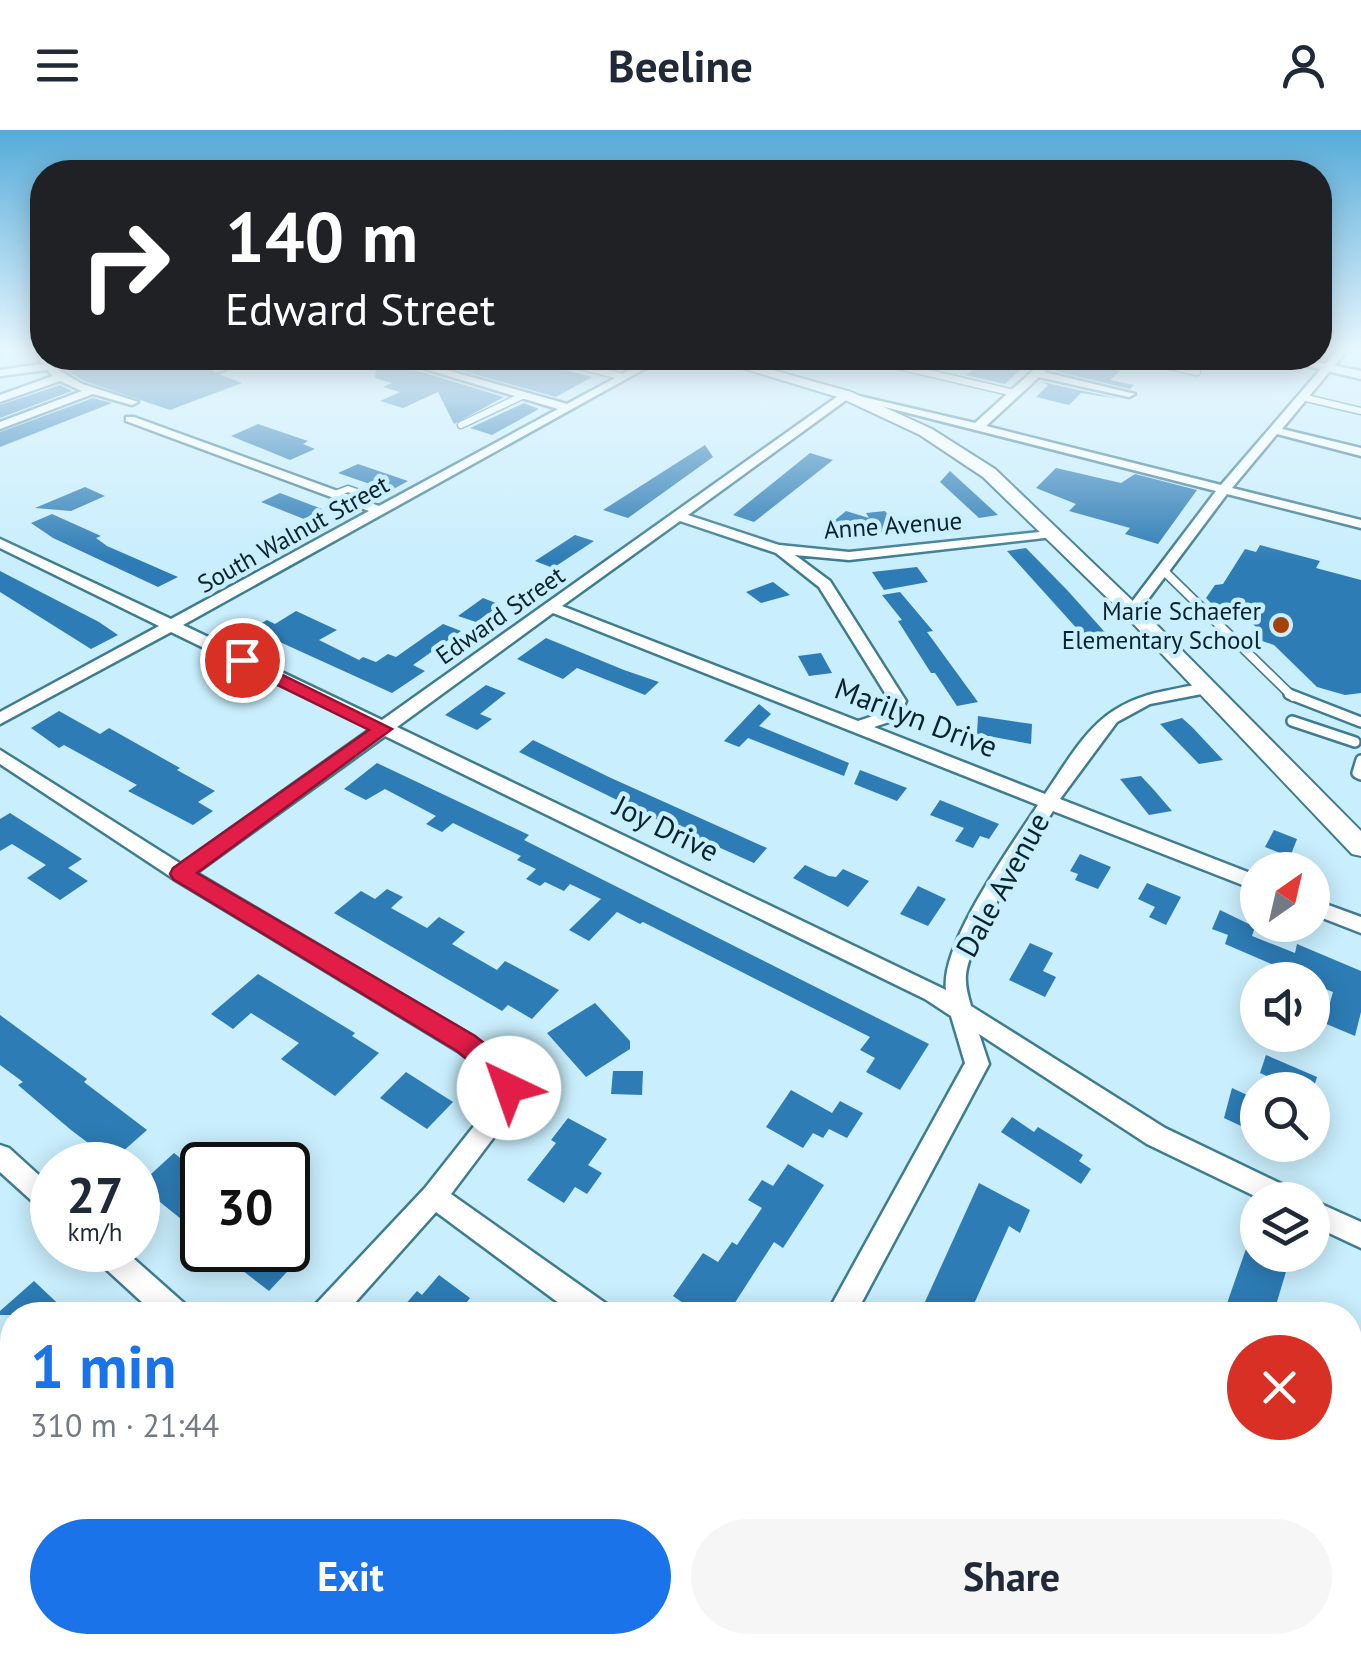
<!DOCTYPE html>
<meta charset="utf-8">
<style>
:root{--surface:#fff;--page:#f6f6f7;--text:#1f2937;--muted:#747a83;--accent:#1a73e8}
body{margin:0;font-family:"PT Sans",sans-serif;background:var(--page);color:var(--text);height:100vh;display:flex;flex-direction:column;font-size:38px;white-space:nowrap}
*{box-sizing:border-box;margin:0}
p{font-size:32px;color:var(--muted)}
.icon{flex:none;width:55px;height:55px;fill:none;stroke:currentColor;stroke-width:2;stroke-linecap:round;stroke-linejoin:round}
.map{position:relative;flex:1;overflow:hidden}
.side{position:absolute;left:0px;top:1172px;width:1362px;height:352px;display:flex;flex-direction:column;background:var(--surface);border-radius:40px 40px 0 0;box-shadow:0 5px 25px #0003}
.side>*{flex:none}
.top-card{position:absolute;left:30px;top:30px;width:1302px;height:210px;border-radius:40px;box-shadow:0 5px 25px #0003;background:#202124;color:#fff;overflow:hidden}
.needle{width:65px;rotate:34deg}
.fabs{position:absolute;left:1240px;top:722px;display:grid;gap:20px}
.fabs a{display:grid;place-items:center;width:90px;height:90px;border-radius:50%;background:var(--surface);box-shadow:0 5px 25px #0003;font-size:50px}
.speed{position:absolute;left:30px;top:1012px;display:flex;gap:20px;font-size:50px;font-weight:700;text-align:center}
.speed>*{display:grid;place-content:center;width:130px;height:130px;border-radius:50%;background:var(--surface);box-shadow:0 5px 25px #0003;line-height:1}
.speed small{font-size:25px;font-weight:400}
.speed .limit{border:5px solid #111;border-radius:15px;background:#fff;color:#111}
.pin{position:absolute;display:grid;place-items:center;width:85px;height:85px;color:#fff;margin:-42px;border:5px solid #fff;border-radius:50%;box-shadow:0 2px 10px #0007}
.me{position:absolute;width:110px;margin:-55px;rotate:318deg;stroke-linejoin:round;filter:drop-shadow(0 0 8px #0008)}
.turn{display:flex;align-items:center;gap:35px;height:210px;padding:0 30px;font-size:45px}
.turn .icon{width:130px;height:130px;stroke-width:2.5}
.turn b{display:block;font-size:70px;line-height:85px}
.round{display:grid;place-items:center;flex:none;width:105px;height:105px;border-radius:52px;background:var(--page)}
.head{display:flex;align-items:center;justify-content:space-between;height:170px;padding:0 30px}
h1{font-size:60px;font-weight:800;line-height:75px;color:var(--accent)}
.button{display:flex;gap:20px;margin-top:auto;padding:20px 30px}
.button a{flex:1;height:115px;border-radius:60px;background:var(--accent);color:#fff;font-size:40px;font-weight:800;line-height:115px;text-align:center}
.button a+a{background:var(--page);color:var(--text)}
header{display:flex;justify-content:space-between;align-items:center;height:130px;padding:0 30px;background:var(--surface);font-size:45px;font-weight:800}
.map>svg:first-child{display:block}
</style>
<header><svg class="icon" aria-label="menu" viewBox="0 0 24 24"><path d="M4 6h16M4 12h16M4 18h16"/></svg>Beeline<svg class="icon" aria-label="person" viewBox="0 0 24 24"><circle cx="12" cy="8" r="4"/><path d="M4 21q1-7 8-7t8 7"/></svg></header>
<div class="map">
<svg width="1361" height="1524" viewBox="0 0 1361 1524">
<rect width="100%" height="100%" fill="#c9eefd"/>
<!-- building -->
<g fill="#2d7cb5">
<polygon points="122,228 175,228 242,253 170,280 84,251 68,241 115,235"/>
<polygon points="378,228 385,228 388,232 504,267 454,294 438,262 403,278 380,271 400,262 383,257 392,253 375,248"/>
<polygon points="416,228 541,228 546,235 592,247 556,267"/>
<polygon points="989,229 1024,236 1005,254 966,245"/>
<polygon points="1068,229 1120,241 1110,250 1134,255 1130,259 1055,241"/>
<polygon points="1042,252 1120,269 1081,263 1069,275 1036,267 1048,255"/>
<polygon points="60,255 72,261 0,288 0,275"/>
<polygon points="93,268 112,273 0,317 0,302"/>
<polygon points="524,273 539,279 492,305 470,298"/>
<polygon points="258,294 308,311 303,314 315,319 290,330 231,306"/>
<polygon points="705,315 713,327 628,388 603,380"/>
<polygon points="810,323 833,330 754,392 733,385"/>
<polygon points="358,334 408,351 390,361 338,343"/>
<polygon points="1056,338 1121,353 1135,344 1197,360 1158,414 1125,404 1130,398 1069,381 1076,374 1036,358"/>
<polygon points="950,341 998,385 979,388 940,352"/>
<polygon points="85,357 105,366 71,381 35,378"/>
<polygon points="280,363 322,379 304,389 261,372"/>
<polygon points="846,381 869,388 866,383 885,381 899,400 880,402 870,389 853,403 829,395"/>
<polygon points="52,384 101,406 96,408 107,416 178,447 158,457 53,408 31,393"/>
<polygon points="575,405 594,411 553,438 535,431"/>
<polygon points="1260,415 1320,431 1316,438 1361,450 1361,563 1345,565 1317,557 1274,515 1256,509 1260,501 1243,484 1213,475 1206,468 1215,455 1223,454 1245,419 1256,422"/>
<polygon points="1026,418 1068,461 1111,509 1089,512 1007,421"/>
<polygon points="917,437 928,452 884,460 872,442"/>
<polygon points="0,441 99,492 118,505 91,519 0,462"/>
<polygon points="773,452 790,465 761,473 746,462"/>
<polygon points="900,462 933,501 927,502 978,572 957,576 935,543 931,543 898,491 902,490 882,465"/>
<polygon points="483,468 501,475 476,492 458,486"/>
<polygon points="296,481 337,500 319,510 359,530 363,527 376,532 388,524 396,527 443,494 461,501 413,535 425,541 392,563 251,499 267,490 275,494"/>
<polygon points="546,508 624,540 659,552 645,565 577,538 563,549 517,529"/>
<polygon points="821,523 832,543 809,546 798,526"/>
<polygon points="486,555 506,563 480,584 492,589 477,600 445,585"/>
<polygon points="759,574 771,584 759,596 849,633 844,646 748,608 739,617 724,611"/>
<polygon points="59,581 100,604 109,598 180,638 177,640 215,661 198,672 213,681 193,695 128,661 137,655 64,615 59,618 31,598"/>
<polygon points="978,586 1032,594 1031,614 977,604"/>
<polygon points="1182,588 1192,597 1223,630 1199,634 1160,594"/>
<polygon points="533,610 611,648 767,718 754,733 662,692 519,622"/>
<polygon points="377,633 529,705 524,710 929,914 900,960 866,942 875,928 860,920 870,907 643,792 640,794 617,782 589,811 569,800 601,769 570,754 564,761 545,752 540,756 526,749 536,739 517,730 521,726 453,693 442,702 426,694 436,686 385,659 366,670 344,659"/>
<polygon points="860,640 907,658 897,671 854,654"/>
<polygon points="1141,646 1154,660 1172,681 1149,685 1120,649"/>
<polygon points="940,670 999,694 989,709 980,706 973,718 955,711 964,698 930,685"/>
<polygon points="10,683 82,729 68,738 88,751 60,770 27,748 46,735 12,714 0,721 0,689"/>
<polygon points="1274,700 1297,709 1290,727 1265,717"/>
<polygon points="1080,724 1111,737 1098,759 1075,750 1078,744 1070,741"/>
<polygon points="805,735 829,746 836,747 843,739 869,751 848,777 793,748"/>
<polygon points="1147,753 1181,767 1166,795 1149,787 1155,777 1138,769"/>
<polygon points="918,756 946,769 928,796 900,784"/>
<polygon points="387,759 403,767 391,778 427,798 439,787 465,802 452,814 497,840 505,831 559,860 532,889 508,875 502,881 334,783 361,761 375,769"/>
<polygon points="1220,780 1255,797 1252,806 1295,823 1297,814 1361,841 1361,882 1355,906 1324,893 1333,862 1312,854 1312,850 1272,850 1276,836 1225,814 1228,805 1212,799"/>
<polygon points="1030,813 1053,823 1043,841 1056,847 1045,867 1009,850"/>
<polygon points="258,844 355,903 352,906 379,923 335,966 281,929 299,913 251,883 233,899 211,884"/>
<polygon points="595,873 630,911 630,919 586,947 547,903"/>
<polygon points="0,885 87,949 84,952 147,1000 112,1031 71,1000 18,955 23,952 0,935"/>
<polygon points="1266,925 1317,947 1313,960 1299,960 1260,943"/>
<polygon points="613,941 643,941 642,965 611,964"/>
<polygon points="406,942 453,972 427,999 380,968"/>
<polygon points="1232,958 1258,970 1258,1004 1224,988"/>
<polygon points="791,960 832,983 840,971 863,983 847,1008 829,999 823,1008 813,1003 803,1018 766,997"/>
<polygon points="1012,987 1034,1002 1038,997 1083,1025 1079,1031 1091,1039 1081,1054 1001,1002"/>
<polygon points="568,988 607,1009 588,1035 602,1043 587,1064 575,1057 564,1073 527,1050 556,1013 551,1010"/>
<polygon points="174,1023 202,1045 202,1106 139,1055"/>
<polygon points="788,1034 824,1055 783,1118 774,1112 727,1185 700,1185 673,1166 703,1123 718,1132 732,1112 737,1115 762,1078 748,1070 762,1050 773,1056"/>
<polygon points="979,1053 1030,1080 1020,1103 1009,1096 969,1185 919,1185"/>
<polygon points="1255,1093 1258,1125 1291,1125 1273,1185 1223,1185"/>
<polygon points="216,1120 292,1120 301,1127 269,1161"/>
<polygon points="439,1145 470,1168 457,1185 396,1185 417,1161 422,1165"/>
<polygon points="34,1151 70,1185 0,1185 0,1181"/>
</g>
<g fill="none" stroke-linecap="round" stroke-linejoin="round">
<!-- service-far2 casing -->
<g stroke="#3e7c92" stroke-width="9">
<g id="service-far2">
<polyline points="548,228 623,247"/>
<polyline points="637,228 652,231"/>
<polyline points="865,228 1014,263"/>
<polyline points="1134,228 1197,242"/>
<polyline points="1302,267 1361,281"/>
<polyline points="461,295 524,265"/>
<polyline points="335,364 348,359 371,367 364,372"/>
</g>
</g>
<!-- service-far1 casing -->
<g stroke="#3e7c92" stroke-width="11">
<g id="service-far1">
<polyline points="361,374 367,370"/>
<polyline points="1163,440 1293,567"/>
</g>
</g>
<!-- service casing -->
<g stroke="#3e7c92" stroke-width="14">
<g id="service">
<polyline points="1289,564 1361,592"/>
<polyline points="1292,591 1355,612"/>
<polyline points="1361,630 1357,643 1361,645"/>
</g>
</g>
<!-- minor casing -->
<g stroke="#3e7c92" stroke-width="5">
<g id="minor">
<polygon points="42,218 42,228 49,228 52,233 119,228 114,231 57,239 82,254 138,272 132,275 93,264 0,299 0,292 82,261 60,251 0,272 0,265 53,246 47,240 0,246 0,240 42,234 37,221"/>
<path d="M1339,218h10l-67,81 79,19v8l-84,-22 -45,54 129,32v8l-134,-34 -90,120 -5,1 -7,-4 91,-120 -367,-93 -161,117 91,30 70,7 209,-22 2,3 -7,4 -204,23 -54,-5 35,26 76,120 -8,18 -24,8 171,67c36,-53 53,-90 120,-103 15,-3 32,-8 47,-5v6l-62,12 -33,18 -57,77 198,77v15l-205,-80c-22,35 -84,127 -87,164 -1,10 2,21 5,31l194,122 133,64 4,8h-39l-116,-56 -168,-110 10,30 -134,251h-29l139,-252 -14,-47 -26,-17 -540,-263 -189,137 278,164 32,25 9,14 3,18 -6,19 -61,81 157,111 4,10h-37l-139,-103 -92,103h-33l4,-10 110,-117 68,-86 1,-18 -11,-14 -25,-19 -284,-172 -174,-115v-14l181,114 190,-135 -200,-97 -171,92v-12l159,-86 -159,-78v-9l171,80 198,-108 -243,-90v-4h8l245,89 179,-97 -169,-51h15l163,46 85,-46h12l-481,267 199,95 456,-324 -5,-2v-4l142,33 63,-57 -27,-8 33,3 14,-3 -14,14 91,22 -6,3 -90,-20 -53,49 235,59zM680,391l96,32 43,34 71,114 -5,11 -27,9 -296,-115zM553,483l485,192c-26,40 -98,139 -92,185l-549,-263z"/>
<polygon points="179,228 193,228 225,240 216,242"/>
<polygon points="1312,769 1361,787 1361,803 1312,784"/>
<polygon points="0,1015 9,1018 52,1057 52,1085 43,1081 0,1042"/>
<polygon points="1312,1070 1361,1092 1361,1118 1312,1095"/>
<polygon points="91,1120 124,1120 186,1175 190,1185 156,1185 95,1129"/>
<polygon points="1361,1224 1361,1303 1350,1309 1350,1230"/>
<polygon points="12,1511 12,1512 51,1512 46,1524 6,1524"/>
<polygon points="84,1512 123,1512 128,1524 89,1524"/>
<polygon points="631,1512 667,1512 662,1524 626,1524"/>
<polygon points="1033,1512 1078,1512 1083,1524 1038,1524"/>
<polygon points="1290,1512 1324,1512 1322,1524 1288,1524"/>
</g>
</g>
<!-- tertiary casing -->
<g stroke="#3e7c92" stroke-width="5">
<g id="tertiary">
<polygon points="0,218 7,218 0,222"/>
<polygon points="1274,228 1296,228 1361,241 1361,249"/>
</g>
</g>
<!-- secondary casing -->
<g stroke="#3e7c92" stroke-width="4">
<polygon id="secondary" points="709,228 730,228 851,262 932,299 995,339 1139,477 1361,701 1361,726 1352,724 1125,485 983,347 920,305 841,268"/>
</g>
<!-- service-far2 -->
<use href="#service-far2" stroke="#fff" stroke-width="6"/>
<!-- service-far1 -->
<use href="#service-far1" stroke="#fff" stroke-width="8"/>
<!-- service -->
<use href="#service" stroke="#fff" stroke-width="9"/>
<!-- minor -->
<use href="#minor" fill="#fff" fill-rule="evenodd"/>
<!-- tertiary -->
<use href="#tertiary" fill="#fff" fill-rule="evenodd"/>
<!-- secondary -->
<use href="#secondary" fill="#fff" fill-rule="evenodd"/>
</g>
<!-- sky -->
<linearGradient id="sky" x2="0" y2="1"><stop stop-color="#56abd9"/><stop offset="0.51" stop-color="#e7f7fe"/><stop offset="1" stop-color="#e7f7fe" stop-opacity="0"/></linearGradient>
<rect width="1361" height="431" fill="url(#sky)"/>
<!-- route -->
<polygon fill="#e11d48" stroke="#92132f" stroke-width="2.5" points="242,525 392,599 197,743 475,906 513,936 522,958 518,966 509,969 500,966 493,951 457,921 173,749 170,744 173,738 369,600 235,534 235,526"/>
<!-- markers -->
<circle fill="#a54208" stroke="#c9eefd" stroke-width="4" cx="1281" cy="495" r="10"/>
<g text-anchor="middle" stroke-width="9" stroke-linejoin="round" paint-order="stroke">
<!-- far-street labels -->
<g font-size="25" fill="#0a242d" stroke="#c9eefd">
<text transform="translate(893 395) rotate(-4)" y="9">Anne Avenue</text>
<text transform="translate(293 404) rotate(-29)" y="9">South Walnut Street</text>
<text transform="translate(500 485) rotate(-35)" y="9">Edward Street</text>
</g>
<!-- far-poi labels -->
<g font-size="25" fill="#0a242d" stroke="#c9eefd" text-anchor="end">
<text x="1261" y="490">Marie Schaefer<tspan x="1261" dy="29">Elementary School</tspan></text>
</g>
<!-- street labels -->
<g font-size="30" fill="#0a242d" stroke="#c9eefd">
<text transform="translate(916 588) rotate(21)" y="10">Marilyn Drive</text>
<text transform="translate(666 699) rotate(26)" y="10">Joy Drive</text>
<text transform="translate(1003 755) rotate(-61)" y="10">Dale Avenue</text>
</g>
</g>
</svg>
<div class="fabs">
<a><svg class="needle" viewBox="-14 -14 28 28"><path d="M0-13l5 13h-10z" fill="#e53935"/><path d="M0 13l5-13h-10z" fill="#747a83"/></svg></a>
<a><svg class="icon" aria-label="sound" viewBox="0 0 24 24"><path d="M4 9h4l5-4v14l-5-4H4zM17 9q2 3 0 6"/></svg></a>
<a><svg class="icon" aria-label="search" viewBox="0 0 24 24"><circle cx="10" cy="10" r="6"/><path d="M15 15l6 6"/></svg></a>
<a><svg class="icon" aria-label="layers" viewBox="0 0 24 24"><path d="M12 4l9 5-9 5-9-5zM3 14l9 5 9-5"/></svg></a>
</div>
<div class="speed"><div>27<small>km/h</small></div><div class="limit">30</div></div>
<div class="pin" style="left:242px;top:530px;background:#d93025"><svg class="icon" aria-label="arrive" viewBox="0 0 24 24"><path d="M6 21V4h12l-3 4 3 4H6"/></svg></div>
<svg class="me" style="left:509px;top:958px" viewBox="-20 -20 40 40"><circle r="19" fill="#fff"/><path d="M0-13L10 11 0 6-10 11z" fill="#e11d48"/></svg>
<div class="top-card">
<div class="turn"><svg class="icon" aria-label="right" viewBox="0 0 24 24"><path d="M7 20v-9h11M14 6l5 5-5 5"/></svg><div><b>140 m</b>Edward Street</div></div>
</div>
<section class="side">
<div class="head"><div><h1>1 min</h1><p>310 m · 21:44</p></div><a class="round" style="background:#d93025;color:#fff"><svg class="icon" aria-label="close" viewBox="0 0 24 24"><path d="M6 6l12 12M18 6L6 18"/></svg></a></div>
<div class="button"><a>Exit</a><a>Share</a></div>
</section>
</div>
